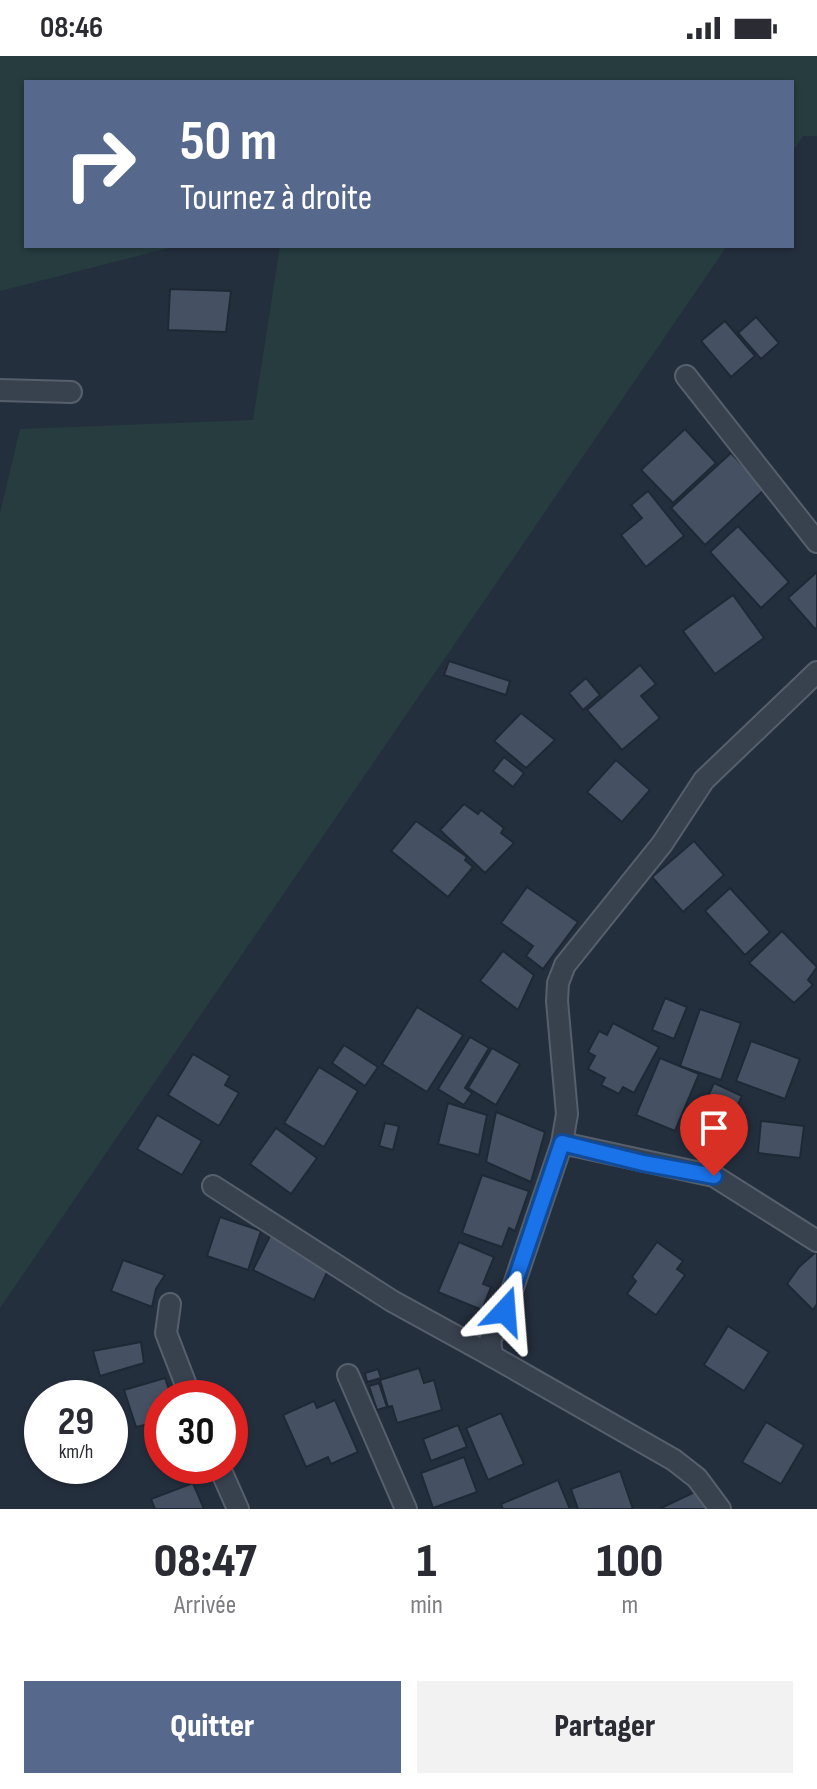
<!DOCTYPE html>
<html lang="fr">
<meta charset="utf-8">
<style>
:root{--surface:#fff;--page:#f2f2f3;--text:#2b2b33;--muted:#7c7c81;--accent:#56698c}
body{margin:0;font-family:"Sofia Sans Condensed",sans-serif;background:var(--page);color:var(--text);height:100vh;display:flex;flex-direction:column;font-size:30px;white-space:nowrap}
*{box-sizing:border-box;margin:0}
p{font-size:26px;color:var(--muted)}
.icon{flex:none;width:44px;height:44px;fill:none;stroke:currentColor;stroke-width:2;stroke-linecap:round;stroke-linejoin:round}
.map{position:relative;height:1453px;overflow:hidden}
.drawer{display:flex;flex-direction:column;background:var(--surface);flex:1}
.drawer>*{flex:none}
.top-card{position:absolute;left:24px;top:24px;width:770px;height:168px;border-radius:0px;box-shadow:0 2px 6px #0004;background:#56698c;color:#fff;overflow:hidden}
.speed{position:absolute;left:24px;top:1324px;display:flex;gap:16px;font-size:40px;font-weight:700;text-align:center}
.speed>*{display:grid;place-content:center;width:104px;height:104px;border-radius:50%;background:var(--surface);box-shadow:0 2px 6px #0004;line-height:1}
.speed small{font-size:20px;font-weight:400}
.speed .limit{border:12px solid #d22;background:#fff;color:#111}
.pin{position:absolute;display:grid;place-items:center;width:68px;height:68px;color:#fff;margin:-82px -34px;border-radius:50% 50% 50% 0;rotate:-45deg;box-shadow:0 0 8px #0007}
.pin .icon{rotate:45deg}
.me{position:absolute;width:88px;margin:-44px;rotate:19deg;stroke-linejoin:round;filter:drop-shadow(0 0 6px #0008)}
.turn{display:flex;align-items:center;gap:28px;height:168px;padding:0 24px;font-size:36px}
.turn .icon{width:104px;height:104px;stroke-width:2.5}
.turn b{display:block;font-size:56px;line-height:68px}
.eta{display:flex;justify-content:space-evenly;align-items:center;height:136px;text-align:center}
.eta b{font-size:48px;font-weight:800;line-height:56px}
.primary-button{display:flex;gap:16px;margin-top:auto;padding:16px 24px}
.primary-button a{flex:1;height:92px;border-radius:0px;background:var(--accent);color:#fff;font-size:32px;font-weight:800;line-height:92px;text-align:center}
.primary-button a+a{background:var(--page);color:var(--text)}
.status{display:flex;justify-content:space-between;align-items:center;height:56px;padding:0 40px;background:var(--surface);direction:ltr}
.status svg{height:22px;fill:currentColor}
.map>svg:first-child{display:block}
</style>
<div class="status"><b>08:46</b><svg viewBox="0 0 49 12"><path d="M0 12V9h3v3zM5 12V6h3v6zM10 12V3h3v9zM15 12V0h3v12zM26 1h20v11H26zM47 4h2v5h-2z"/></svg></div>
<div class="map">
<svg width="817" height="1453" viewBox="0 0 817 1453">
<rect width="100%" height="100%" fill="#242f3e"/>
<!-- green -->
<g fill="#263c3f">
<polygon points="0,0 817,0 817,80 803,80 792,96 792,26 26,26 26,190 177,190 0,235"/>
<polygon points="280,190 727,190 0,1252 0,457 20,373 253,364"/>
</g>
<!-- building -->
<g fill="#455162" stroke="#1f2835" stroke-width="2">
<polygon points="170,233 231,235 226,276 168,274"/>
<polygon points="756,261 779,287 761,303 738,277"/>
<polygon points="725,265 755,300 731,321 701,285"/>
<polygon points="685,373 716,407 673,447 641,414"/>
<polygon points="731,397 765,433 705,489 671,452"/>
<polygon points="648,435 684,480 646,511 621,479 642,462 631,449"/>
<polygon points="738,470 789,526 761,552 710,496"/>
<polygon points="817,516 817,571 815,573 788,542"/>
<polygon points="733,539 764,582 715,618 683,575"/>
<polygon points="449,605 510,625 506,639 444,619"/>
<polygon points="640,609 656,628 641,640 660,662 622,694 587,654"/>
<polygon points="586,622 600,639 583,654 569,637"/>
<polygon points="521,657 555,684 526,712 494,685"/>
<polygon points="504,701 524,717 513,731 493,715"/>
<polygon points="616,704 650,734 622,766 587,736"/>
<polygon points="464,748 478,758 481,754 504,772 501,777 514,787 485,817 440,774"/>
<polygon points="416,765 467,801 465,804 473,811 448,841 391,795"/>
<polygon points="694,785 724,819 683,856 652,821"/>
<polygon points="527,831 578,866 543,913 526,900 533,890 501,867"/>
<polygon points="730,832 770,876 745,899 705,855"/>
<polygon points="782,875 817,911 808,924 813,929 794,947 749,907"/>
<polygon points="503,895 534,919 518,954 480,925"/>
<polygon points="665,942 687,951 674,983 652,974"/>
<polygon points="417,951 463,979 427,1036 382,1008"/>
<polygon points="700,953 741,967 721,1024 680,1010"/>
<polygon points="613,967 659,991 634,1037 623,1031 619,1038 601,1029 605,1022 588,1013 595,1000 588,996 599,975 607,979"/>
<polygon points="470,981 489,992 465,1032 472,1037 464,1049 438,1033"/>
<polygon points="751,985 800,1003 785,1043 736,1025"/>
<polygon points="344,989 378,1011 365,1030 332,1007"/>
<polygon points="492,992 520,1008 496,1049 468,1032"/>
<polygon points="193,998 230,1020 225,1029 239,1037 219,1070 168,1039"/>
<polygon points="660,1002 699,1018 675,1075 636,1059"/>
<polygon points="319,1011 358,1035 324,1091 284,1067"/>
<polygon points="714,1027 742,1040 721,1084 694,1071"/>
<polygon points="448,1047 487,1059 479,1099 438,1088"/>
<polygon points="496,1056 545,1076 531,1126 486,1106"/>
<polygon points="157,1059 202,1085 182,1119 137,1093"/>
<polygon points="761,1065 804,1070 800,1102 758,1097"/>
<polygon points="385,1067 399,1070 393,1094 379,1090"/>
<polygon points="276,1072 317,1102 291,1138 250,1108"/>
<polygon points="482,1119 529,1135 515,1175 509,1172 502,1191 462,1177"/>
<polygon points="220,1161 261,1175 248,1214 207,1200"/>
<polygon points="271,1178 331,1208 314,1244 253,1214"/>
<polygon points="459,1186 494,1201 483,1228 491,1231 482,1254 438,1236"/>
<polygon points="657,1186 683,1205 677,1213 685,1219 656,1259 627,1238 636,1225 632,1221"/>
<polygon points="817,1195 817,1248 813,1254 787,1228 799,1211"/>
<polygon points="123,1204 165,1219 156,1233 152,1251 111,1235"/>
<polygon points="728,1270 769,1296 744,1335 704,1309"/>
<polygon points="141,1286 144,1307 100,1320 93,1295"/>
<polygon points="419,1312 424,1327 434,1324 442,1354 397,1367 392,1350 388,1351 380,1324"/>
<polygon points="378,1313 381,1322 367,1326 365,1317"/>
<polygon points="165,1322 172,1342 162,1342 162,1365 136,1371 124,1334"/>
<polygon points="379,1327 387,1351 377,1354 369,1330"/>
<polygon points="335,1344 358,1396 331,1408 328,1401 306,1411 283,1359 314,1345 317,1352"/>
<polygon points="501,1357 524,1408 488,1424 466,1372"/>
<polygon points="766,1366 804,1389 781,1428 742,1406"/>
<polygon points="458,1369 467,1391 431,1405 423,1383"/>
<polygon points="464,1401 477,1436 433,1452 421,1417"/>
<polygon points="620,1415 633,1453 578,1453 571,1433"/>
<polygon points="558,1424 570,1453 503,1453 501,1448"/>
<polygon points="193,1427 204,1453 155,1453 151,1443"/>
<polygon points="701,1433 710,1453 662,1453 661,1452"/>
</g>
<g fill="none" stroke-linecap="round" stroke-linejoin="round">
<!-- street casing -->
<g stroke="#565f6c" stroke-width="24">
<g id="street">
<polyline points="686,320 817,486"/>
<polyline points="0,334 71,336"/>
<polyline points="562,1087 714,1120 817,1185"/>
<polyline points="213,1130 392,1245 492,1300"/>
<polyline points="170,1248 166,1277 191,1342"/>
<polyline points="348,1319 406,1453"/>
<polyline points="219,1410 238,1453"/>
<polyline points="720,1453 697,1422 674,1404 492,1300 490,1284 505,1255 562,1087 567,1058 557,945 558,927 565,909 662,788 704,724 817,616"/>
</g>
</g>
<!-- street -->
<use href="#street" stroke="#38414e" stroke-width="20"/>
</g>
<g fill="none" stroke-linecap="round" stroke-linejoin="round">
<!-- route casing -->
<g stroke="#114b97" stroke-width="20">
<polyline id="route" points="505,1255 562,1087 643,1107 714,1120"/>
</g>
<!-- route -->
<use href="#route" stroke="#1a73e8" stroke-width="14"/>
</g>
</svg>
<div class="speed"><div>29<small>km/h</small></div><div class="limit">30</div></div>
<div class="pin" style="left:714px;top:1120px;background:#d93025"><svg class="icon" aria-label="arrive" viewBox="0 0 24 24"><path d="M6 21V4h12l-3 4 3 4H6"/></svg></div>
<svg class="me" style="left:505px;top:1255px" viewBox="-20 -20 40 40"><path d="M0-17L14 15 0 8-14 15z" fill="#1a73e8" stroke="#fff" stroke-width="4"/></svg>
<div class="top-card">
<div class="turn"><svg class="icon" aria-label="right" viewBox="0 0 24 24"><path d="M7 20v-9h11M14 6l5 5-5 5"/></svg><div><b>50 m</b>Tournez à droite</div></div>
</div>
</div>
<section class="drawer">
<div class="eta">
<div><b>08:47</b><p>Arrivée</p></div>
<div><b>1</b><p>min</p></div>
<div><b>100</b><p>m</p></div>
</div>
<div class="primary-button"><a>Quitter</a><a>Partager</a></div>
</section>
